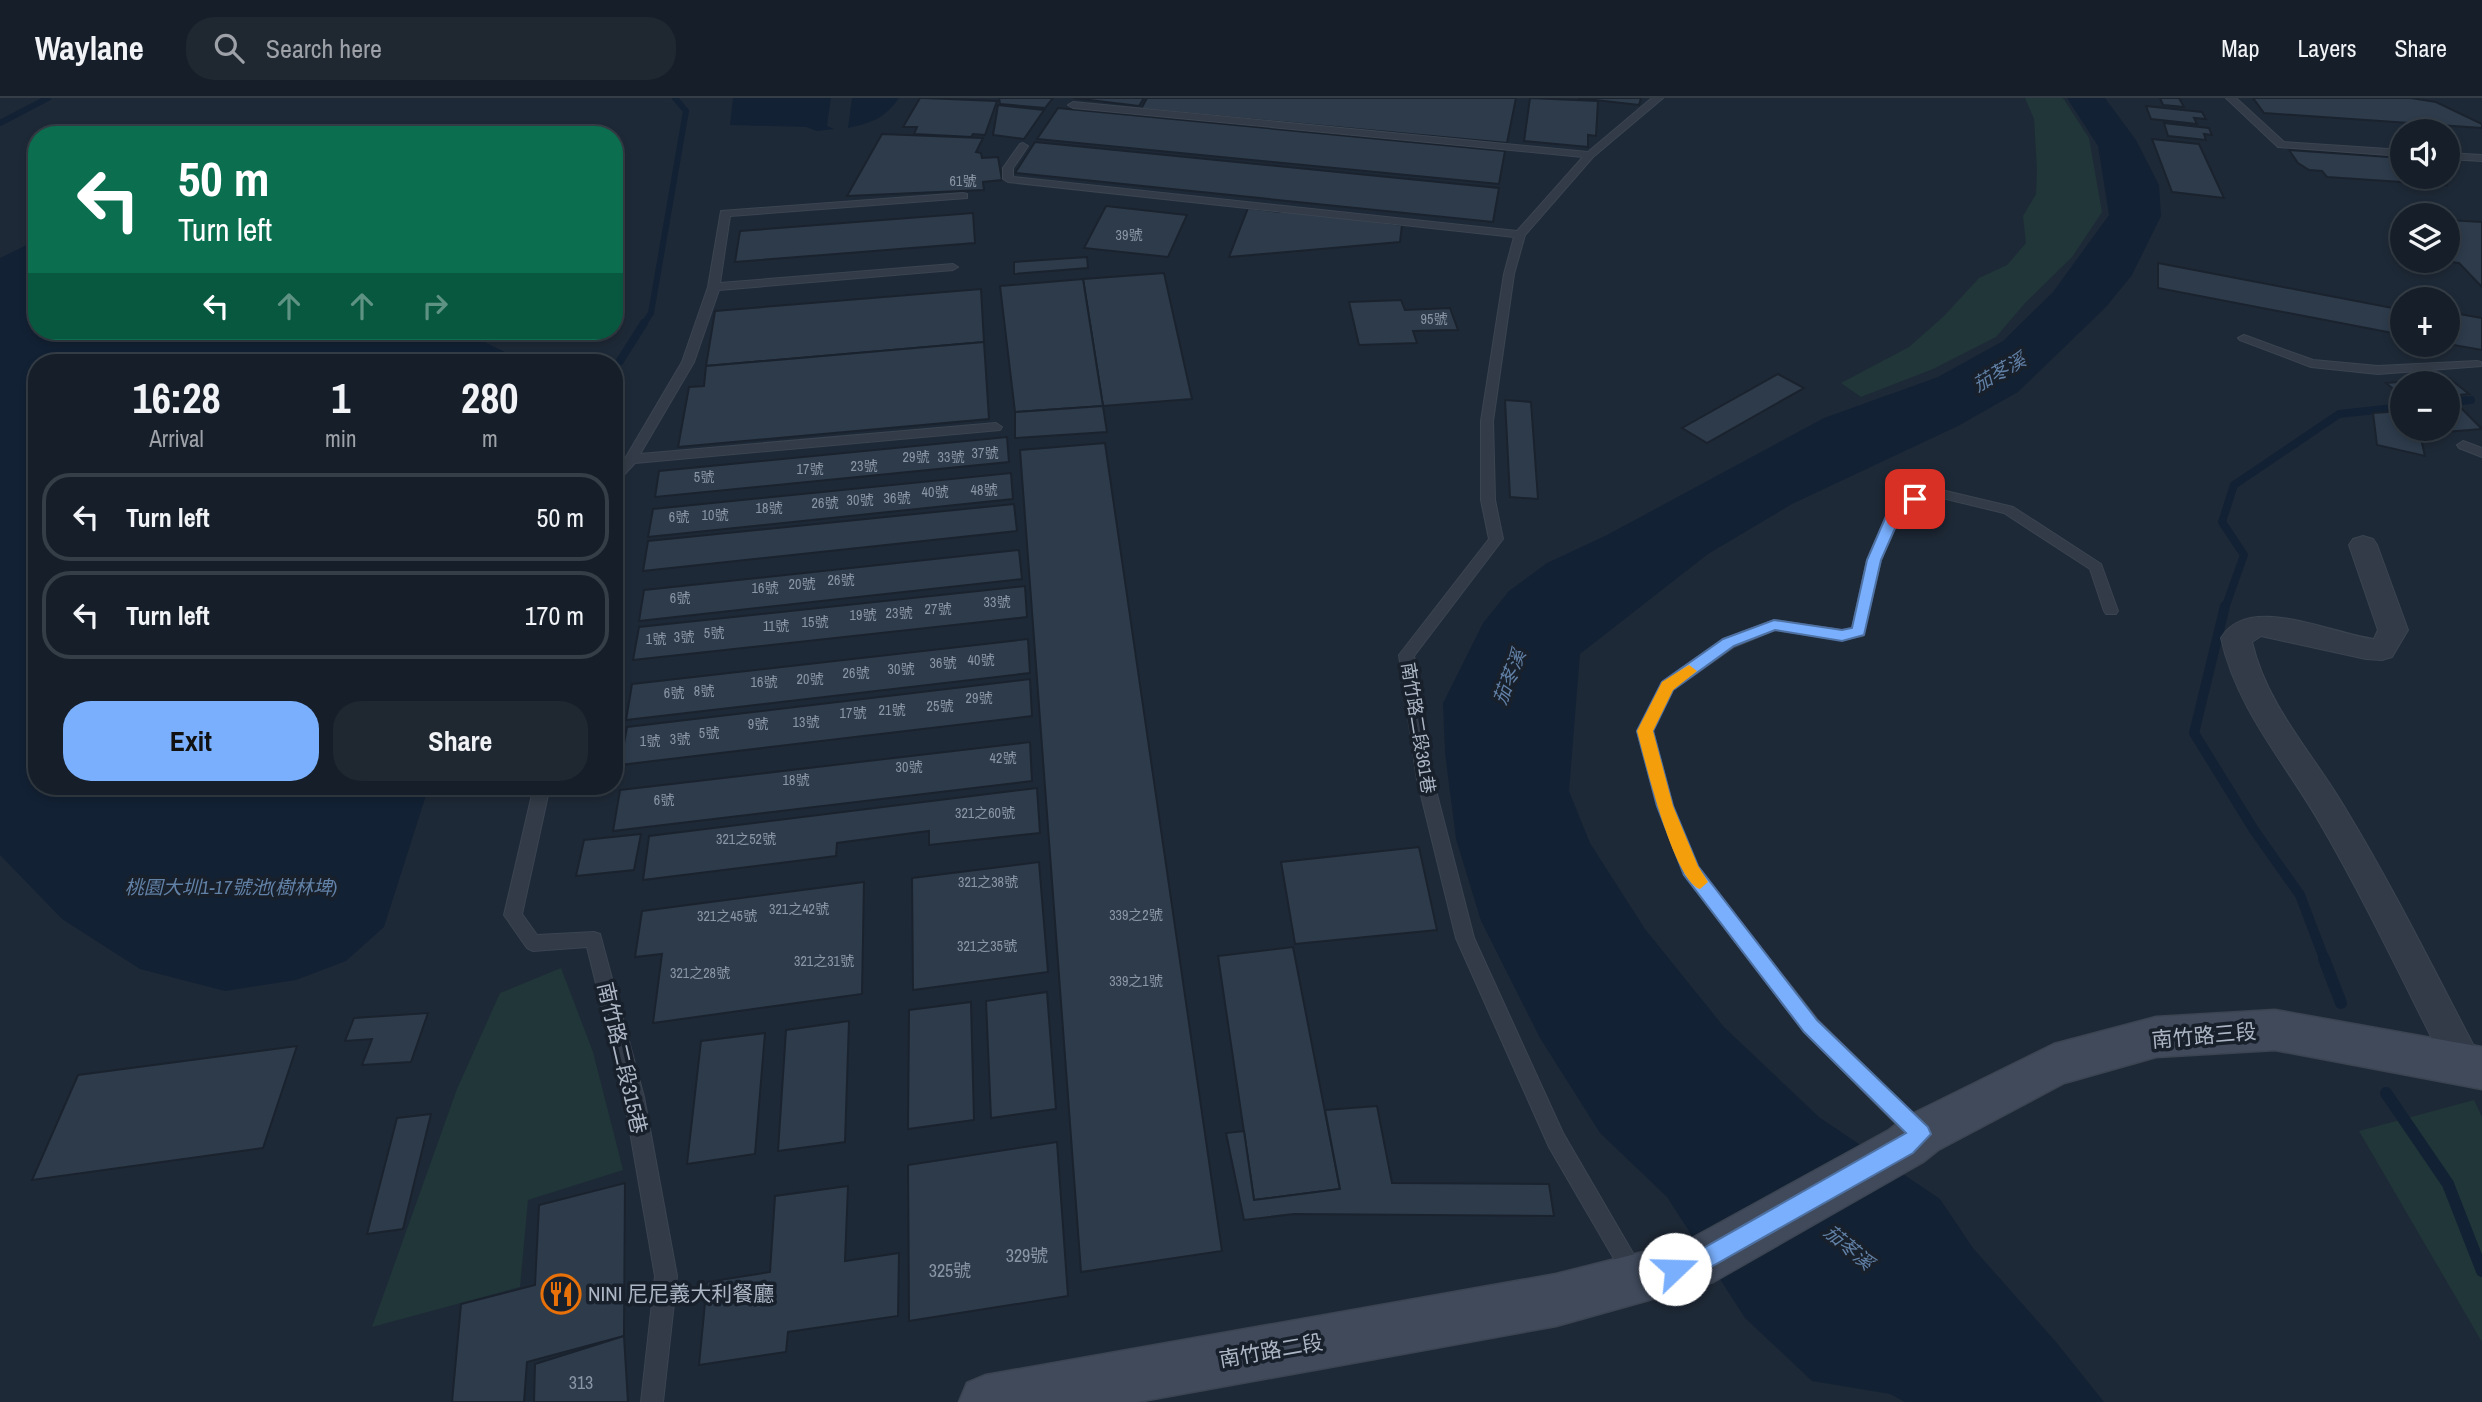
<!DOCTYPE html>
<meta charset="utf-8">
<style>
:root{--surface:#161f29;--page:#1f2731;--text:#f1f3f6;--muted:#9ea2a8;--line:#353d46;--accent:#79affd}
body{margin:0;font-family:"Archivo Narrow","Noto Sans TC",sans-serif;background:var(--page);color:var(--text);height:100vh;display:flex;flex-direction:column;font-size:26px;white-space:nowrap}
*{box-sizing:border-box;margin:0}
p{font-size:23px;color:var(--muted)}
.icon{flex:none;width:38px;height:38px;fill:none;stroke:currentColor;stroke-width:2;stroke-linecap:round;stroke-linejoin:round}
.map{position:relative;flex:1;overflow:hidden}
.side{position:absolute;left:28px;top:256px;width:595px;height:441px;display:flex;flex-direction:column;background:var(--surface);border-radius:28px;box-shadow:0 4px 10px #0003,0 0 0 2px var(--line)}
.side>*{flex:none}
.guide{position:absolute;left:28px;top:28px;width:595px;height:214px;border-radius:28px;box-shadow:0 4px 10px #0003,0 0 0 2px var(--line);background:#0b6e4f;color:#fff;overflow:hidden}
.buttons{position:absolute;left:2390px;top:21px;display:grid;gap:14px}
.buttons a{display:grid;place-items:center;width:70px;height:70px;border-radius:50%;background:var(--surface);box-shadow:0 4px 10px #0003,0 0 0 2px var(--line);font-size:35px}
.pin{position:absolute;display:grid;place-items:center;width:60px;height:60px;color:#fff;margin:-30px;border-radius:14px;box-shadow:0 4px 10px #0006}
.me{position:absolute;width:77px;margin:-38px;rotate:69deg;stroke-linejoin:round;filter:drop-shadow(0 0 5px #0008)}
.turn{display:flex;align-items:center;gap:24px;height:147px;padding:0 35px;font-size:32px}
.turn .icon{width:91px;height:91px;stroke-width:2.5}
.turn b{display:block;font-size:49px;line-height:60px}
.lanes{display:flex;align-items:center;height:66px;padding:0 35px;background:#0003;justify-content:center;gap:35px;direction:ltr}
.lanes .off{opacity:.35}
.eta{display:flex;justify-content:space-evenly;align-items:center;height:119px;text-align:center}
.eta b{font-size:42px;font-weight:700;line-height:49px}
.primary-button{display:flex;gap:14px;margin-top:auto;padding:14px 35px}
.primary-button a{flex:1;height:80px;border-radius:28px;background:var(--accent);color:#111;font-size:28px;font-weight:700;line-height:80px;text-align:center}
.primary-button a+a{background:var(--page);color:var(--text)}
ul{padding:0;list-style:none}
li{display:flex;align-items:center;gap:21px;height:88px;margin:0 14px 10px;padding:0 21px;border:4px solid var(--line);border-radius:28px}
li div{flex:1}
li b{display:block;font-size:26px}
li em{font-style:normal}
header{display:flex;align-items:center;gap:42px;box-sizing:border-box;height:98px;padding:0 35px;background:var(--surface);border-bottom:2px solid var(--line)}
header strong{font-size:33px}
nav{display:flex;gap:38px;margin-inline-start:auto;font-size:24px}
.search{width:490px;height:63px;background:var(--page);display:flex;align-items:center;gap:18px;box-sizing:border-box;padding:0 24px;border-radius:28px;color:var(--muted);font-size:26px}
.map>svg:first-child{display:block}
</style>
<header>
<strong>Waylane</strong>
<div class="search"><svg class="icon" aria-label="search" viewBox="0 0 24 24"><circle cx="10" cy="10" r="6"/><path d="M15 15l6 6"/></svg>Search here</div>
<nav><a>Map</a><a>Layers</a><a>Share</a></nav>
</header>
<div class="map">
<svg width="2482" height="1304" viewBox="0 0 2482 1304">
<rect width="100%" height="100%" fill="#1e2937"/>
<!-- green -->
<g fill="#203638">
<polygon points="2025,0 2063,0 2089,40 2102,114 2072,159 2026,204 1996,239 1933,271 1861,299 1841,285 1909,249 1943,219 1979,180 2007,167 2026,145 2023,118 2036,96 2037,71 2034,21"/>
<polygon points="561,870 593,954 623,1072 528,1102 520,1189 372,1229 457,991 500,895"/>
<polygon points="2474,1002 2482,1019 2482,1244 2359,1033"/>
</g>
<!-- water -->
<g fill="#122134">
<polygon points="733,0 831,0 827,28 834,31 817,33 806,29 730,27"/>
<path d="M852,0h47c-14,20 -27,25 -51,30z"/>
<polygon points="2067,0 2105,0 2136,42 2159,87 2161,118 2132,177 2106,209 2018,294 1958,328 1792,406 1708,456 1580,556 1569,693 1590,745 1645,831 1724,929 1819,1019 1940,1101 1973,1150 2056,1244 2104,1304 1905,1304 1890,1296 1812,1283 1745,1220 1667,1099 1600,1035 1540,940 1481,823 1456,741 1445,655 1443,605 1483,525 1509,493 1547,465 1607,437 1824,320 1938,279 2003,243 2053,194 2109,117 2098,48"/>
<polygon points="37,142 37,233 462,233 525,264 37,264 37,688 429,688 384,829 346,863 296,882 225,893 140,871 62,821 0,757 0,160"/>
</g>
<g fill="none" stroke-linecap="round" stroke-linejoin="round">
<!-- stream-far3 -->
<g stroke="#122134" stroke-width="6">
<polyline points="0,25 48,0"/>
<polyline points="643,227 651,215 686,13 675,0"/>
</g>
<!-- stream-far2 -->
<g stroke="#122134" stroke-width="8">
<polyline points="620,263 644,225"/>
<polyline points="2448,304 2471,302"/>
<polyline points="2225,510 2244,457 2222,424 2234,387 2339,316 2403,309"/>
</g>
<!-- stream-far1 -->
<polyline stroke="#122134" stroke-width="10" points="2225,508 2194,635 2254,732 2300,797 2325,863"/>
<!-- stream -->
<g stroke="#122134" stroke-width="12">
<polyline points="2324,861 2341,905"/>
<polyline points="2386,995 2448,1086 2482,1173"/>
</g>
</g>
<!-- building -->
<g fill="#2d3b4b" stroke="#1a222e" stroke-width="2">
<polygon points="920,0 924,0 997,3 985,37 973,36 971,39 914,36 917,29 903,29"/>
<polygon points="999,0 1053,0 1045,10 1000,6"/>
<polygon points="1073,0 1144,0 1139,8"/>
<polygon points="1147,0 1516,0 1507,45 1141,11"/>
<polygon points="1530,0 1598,3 1596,38 1588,37 1588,49 1524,43"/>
<polygon points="1578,0 1641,0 1639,7"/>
<polygon points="2160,0 2179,0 2184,9 2163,7"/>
<polygon points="2253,0 2411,0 2436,4 2482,26 2482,30 2264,15"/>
<polygon points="998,7 1044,12 1024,41 993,37"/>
<polygon points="2146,8 2202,14 2206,21 2194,20 2197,26 2151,21"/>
<polygon points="1058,10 1505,53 1499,86 1037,41"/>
<polygon points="2164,25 2209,30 2212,37 2204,36 2206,42 2168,38"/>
<polygon points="882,36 983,40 976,54 981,55 982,60 998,59 1002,82 983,84 984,92 847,98"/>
<polygon points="2152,41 2199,46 2224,100 2172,94"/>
<polygon points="1035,44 1499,90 1493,124 1015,75"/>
<polygon points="2289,52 2403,60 2403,79 2439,79 2446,87 2327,79 2322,73 2309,72 2298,65"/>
<polygon points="1106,108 1187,117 1168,159 1084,150"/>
<polygon points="1248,110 1280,114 1282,111 1402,127 1400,144 1229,159"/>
<polygon points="973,115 975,145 735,164 740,133"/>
<polygon points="2448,122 2482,124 2482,189 2459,165 2443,163 2448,163"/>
<polygon points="1087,159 1088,170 1014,176 1014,164"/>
<polygon points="2158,165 2403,212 2403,237 2158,190"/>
<polygon points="1164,175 1192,301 1103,308 1083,181"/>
<polygon points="1083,181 1103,308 1015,314 1000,188"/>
<polygon points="981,191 984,244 706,268 715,213"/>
<polygon points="1401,202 1405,212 1450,210 1458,232 1413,233 1417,245 1359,247 1349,204"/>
<polygon points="2448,214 2482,220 2482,252 2448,246"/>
<polygon points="984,244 989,321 678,349 689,289 704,288 706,268"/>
<polygon points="1778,276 1804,290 1707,345 1682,330"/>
<polygon points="2449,280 2469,296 2448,298 2448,285 2403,285 2403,299 2386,285"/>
<polygon points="1505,302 1531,304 1538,401 1510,399"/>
<polygon points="2458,307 2482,331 2420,336 2425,358 2377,347 2373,315 2403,313 2403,331 2448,331 2448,308"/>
<polygon points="1103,308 1107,334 1015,340 1015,314"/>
<polygon points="1007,339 1009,364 655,399 659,373"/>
<polygon points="1105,345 1222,1153 1081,1174 1020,352"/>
<polygon points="1011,375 1013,401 648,439 653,411"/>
<polygon points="1014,406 1017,433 643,473 648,443"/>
<polygon points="1019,452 1022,481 639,523 644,492"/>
<polygon points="1025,488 1027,519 633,562 639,529"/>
<polygon points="1028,541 1030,575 626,622 632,586"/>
<polygon points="1030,581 1032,618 620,667 627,629"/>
<polygon points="1030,644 1032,683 613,733 620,692"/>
<polygon points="1037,690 1040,735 929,747 929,733 837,745 836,758 643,782 649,738"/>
<polygon points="641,736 634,772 576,778 584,742"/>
<polygon points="1419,749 1437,832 1295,846 1281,764"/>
<polygon points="1039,764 1048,874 913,892 912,780"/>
<polygon points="864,784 862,896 653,925 662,856 635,859 642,813"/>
<polygon points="1293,849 1340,1091 1254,1102 1218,858"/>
<polygon points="1047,894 1056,1011 991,1020 986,903"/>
<polygon points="971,904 974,1022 908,1031 909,912"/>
<polygon points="428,915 411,964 362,967 372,941 345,943 354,920"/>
<polygon points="849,923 845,1044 778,1053 786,932"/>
<polygon points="765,935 755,1056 687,1066 701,943"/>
<polygon points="297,948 263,1050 32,1082 78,977"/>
<polygon points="1377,1008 1392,1085 1549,1086 1554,1118 1294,1116 1244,1122 1226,1035 1244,1033 1254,1102 1340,1091 1325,1012"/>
<polygon points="431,1016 403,1131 367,1136 397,1020"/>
<polygon points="1057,1044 1068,1198 909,1223 908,1067"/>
<polygon points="625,1085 624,1238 527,1264 524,1304 452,1304 461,1206 535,1187 539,1107"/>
<polygon points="848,1088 845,1163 899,1155 898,1218 788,1234 786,1254 699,1267 707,1184 770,1174 775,1098"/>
<polygon points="624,1238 628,1304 534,1304 535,1266"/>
</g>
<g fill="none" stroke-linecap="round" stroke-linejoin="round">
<!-- lane casing -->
<g stroke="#3b4451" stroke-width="2">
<g id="lane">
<polygon points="1652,0 1663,0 1593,59 1525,137 1514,176 1493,323 1495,402 1503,441 1414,558 1433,681 1474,840 1563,1035 1641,1169 1645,1176 1641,1183 1634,1187 1627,1183 1549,1049 1456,840 1417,681 1399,557 1489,441 1481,402 1481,323 1504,176 1514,139 1008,84 1003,81 1003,70 1020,46 1023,45 1028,48 1013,70 1013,79 1517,133 1583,59 1073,10 1068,7 1073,4 1588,54"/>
<polygon points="2226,0 2236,0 2284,44 2403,52 2403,58 2278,49"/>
<polygon points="2448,55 2482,57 2482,63 2448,61"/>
<polygon points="963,95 967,96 967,100 730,118 720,185 953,166 958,169 953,172 719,192 694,264 640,356 996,325 1002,329 1000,332 635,365 619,382 614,383 614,371 626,359 682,264 708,189 721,113"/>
<polygon points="2244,237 2313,262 2378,268 2477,263 2481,264 2482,268 2378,276 2311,269 2240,242 2238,240"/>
<polygon points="2463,343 2482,350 2482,359 2459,350 2457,347"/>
<polygon points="1933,390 2013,409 2101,466 2118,513 2116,516 2106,516 2104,513 2090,471 2004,415 1934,398 1903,412 1881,462 1863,538 1842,542 1775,532 1734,549 1673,592 1653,633 1673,708 1697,769 1818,922 1925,1027 1928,1034 1925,1041 1918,1043 1911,1041 1804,934 1684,777 1657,708 1637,633 1662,584 1724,541 1774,522 1842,532 1852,530 1867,462 1890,409"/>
<polygon points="534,688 550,688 522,816 537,837 594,834 600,836 644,999 677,1178 663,1304 641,1304 655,1178 624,999 587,849 533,853 527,850 504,817"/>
</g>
</g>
<!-- street casing -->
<g stroke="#3b4451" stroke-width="2">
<path id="street" d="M2363,438l10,3 4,6 31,85 -16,27 -10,3 -16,-1 -105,-23 -9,6c15,64 60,110 93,166 48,79 89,162 132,244l5,14 -5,10 -13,5 -13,-5c-43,-84 -83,-170 -130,-251 -36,-63 -84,-115 -100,-187 27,-46 111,-4 153,1l4,-9 -29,-85 4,-6z"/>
</g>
<!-- secondary casing -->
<g stroke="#3b4451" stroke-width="3">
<polygon id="secondary" points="2275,912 2482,949 2482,991 2275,952 2156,959 2064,985 1938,1052 1923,1064 1713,1184 1556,1228 1137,1304 959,1304 967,1285 986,1277 1556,1176 1687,1143 1889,1032 1904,1020 2054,946 2156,919"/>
</g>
<!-- lane -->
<use href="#lane" fill="#323b47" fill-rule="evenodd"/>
<!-- street -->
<use href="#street" fill="#323b47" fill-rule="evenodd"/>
<!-- secondary -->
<use href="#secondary" fill="#404a5b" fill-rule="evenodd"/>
</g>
<!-- route -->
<polygon fill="#79affd" stroke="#4f72a4" stroke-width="2" points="1915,397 1922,401 1903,412 1881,462 1864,537 1842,543 1775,532 1734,548 1673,592 1653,633 1673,708 1698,768 1817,922 1928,1029 1931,1036 1913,1055 1702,1174 1675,1182 1668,1179 1665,1171 1668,1164 1691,1157 1906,1035 1804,934 1684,777 1657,708 1637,633 1662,584 1723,541 1774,522 1842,532 1852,530 1867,462 1890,409"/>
<!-- slow -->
<path fill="#f59e0b" d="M1689,567l8,6 -24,19 -20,41 20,75 25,60 10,16 -8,7c-27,-9 -55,-129 -63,-158l25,-49z"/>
<!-- icons -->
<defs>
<g id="restaurant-ring" transform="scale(2.0125)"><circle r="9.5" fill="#18202c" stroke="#e8710a" stroke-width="1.5"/><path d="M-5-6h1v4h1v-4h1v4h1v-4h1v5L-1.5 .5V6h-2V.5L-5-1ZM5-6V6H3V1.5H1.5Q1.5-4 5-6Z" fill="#e8710a"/></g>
</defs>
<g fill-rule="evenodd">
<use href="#restaurant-ring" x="561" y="1196"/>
</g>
<g text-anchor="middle" stroke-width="7" stroke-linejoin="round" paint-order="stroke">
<!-- number labels -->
<g font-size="14" fill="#8b96a5">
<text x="963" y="88">61號</text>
<text x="1129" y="142">39號</text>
<text x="1434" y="226">95號</text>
<text x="985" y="360">37號</text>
<text x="916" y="364">29號</text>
<text x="951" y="364">33號</text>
<text x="864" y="373">23號</text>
<text x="810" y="376">17號</text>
<text x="704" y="384">5號</text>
<text x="984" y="397">48號</text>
<text x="935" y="399">40號</text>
<text x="897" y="405">36號</text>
<text x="860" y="407">30號</text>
<text x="825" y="410">26號</text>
<text x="769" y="415">18號</text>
<text x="715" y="422">10號</text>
<text x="679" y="424">6號</text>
<text x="841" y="487">26號</text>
<text x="802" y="491">20號</text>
<text x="765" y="495">16號</text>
<text x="680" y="505">6號</text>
<text x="997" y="509">33號</text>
<text x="938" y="516">27號</text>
<text x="899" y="520">23號</text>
<text x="863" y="522">19號</text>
<text x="815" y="529">15號</text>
<text x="776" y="533">11號</text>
<text x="714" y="540">5號</text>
<text x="684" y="544">3號</text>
<text x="656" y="546">1號</text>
<text x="981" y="567">40號</text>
<text x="943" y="570">36號</text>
<text x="901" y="576">30號</text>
<text x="856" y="580">26號</text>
<text x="810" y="586">20號</text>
<text x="764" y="589">16號</text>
<text x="704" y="598">8號</text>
<text x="674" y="600">6號</text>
<text x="979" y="605">29號</text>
<text x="940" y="613">25號</text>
<text x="892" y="617">21號</text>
<text x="853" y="620">17號</text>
<text x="806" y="629">13號</text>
<text x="758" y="631">9號</text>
<text x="709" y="640">5號</text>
<text x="680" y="646">3號</text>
<text x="650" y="648">1號</text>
<text x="1003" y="665">42號</text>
<text x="909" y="674">30號</text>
<text x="796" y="687">18號</text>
<text x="664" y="707">6號</text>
<text x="985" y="720">321之60號</text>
<text x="746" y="746">321之52號</text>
<text x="988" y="789">321之38號</text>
<text x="799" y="816">321之42號</text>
<text x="1136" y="822">339之2號</text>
<text x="727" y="823">321之45號</text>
<text x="987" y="853">321之35號</text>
<text x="824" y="868">321之31號</text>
<text x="700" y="880">321之28號</text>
<text x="1136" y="888">339之1號</text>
</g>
<!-- street labels -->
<g font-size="18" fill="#acb6c5" stroke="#18202c">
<text transform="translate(1418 630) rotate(81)" y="6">南竹路二段361巷</text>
</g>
<!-- near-number labels -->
<g font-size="18" fill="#8b96a5">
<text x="1027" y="1164">329號</text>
<text x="950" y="1179">325號</text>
<text x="581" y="1291">313</text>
</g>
<!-- water labels -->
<g font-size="19" font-style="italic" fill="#6281a6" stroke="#18202c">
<text transform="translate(1999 274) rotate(-30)" y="7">茄苳溪</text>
<text transform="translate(1509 579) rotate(-69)" y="7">茄苳溪</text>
<text x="231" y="796">桃園大圳1-17號池(樹林埤)</text>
<text transform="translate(1849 1149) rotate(40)" y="7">茄苳溪</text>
</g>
<!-- near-street labels -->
<g font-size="21" fill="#acb6c5" stroke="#18202c">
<text transform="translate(2204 938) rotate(-5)" y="7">南竹路三段</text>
<text transform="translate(622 960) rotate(77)" y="7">南竹路二段315巷</text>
<text transform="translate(1271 1253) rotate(-10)" y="7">南竹路二段</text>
</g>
<!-- near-poi labels -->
<g font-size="21" fill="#acb6c5" stroke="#18202c" text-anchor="start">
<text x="588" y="1203">NINI 尼尼義大利餐廳</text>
</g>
</g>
</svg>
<div class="buttons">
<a><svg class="icon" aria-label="sound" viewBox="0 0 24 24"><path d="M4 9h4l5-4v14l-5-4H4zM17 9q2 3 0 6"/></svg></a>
<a><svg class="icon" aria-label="layers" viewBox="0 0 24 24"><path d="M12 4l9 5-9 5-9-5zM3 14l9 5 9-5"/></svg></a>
<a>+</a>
<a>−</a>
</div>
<div class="pin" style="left:1915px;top:401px;background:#d93025"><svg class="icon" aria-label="arrive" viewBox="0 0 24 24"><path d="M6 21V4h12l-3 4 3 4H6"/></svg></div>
<svg class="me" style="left:1675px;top:1171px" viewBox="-20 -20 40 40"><circle r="19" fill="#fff"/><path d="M0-13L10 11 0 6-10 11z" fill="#79affd"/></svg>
<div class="guide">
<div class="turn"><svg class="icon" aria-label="left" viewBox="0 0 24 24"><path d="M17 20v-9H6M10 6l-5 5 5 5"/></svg><div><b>50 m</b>Turn left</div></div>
<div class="lanes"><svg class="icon" aria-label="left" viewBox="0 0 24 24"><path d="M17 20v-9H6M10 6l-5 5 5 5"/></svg><svg class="icon off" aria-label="ahead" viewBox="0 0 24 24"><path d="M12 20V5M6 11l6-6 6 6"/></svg><svg class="icon off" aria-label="ahead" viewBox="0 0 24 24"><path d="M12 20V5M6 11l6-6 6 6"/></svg><svg class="icon off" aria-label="right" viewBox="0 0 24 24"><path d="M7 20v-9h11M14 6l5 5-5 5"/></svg></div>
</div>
<section class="side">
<div class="eta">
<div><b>16:28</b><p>Arrival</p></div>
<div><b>1</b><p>min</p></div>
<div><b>280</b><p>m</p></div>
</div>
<ul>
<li><svg class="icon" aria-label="left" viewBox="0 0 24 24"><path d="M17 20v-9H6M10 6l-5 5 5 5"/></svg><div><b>Turn left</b></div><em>50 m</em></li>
<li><svg class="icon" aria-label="left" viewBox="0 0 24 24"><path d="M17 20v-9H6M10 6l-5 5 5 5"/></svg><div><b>Turn left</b></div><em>170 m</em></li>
</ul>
<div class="primary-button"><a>Exit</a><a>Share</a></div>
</section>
</div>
